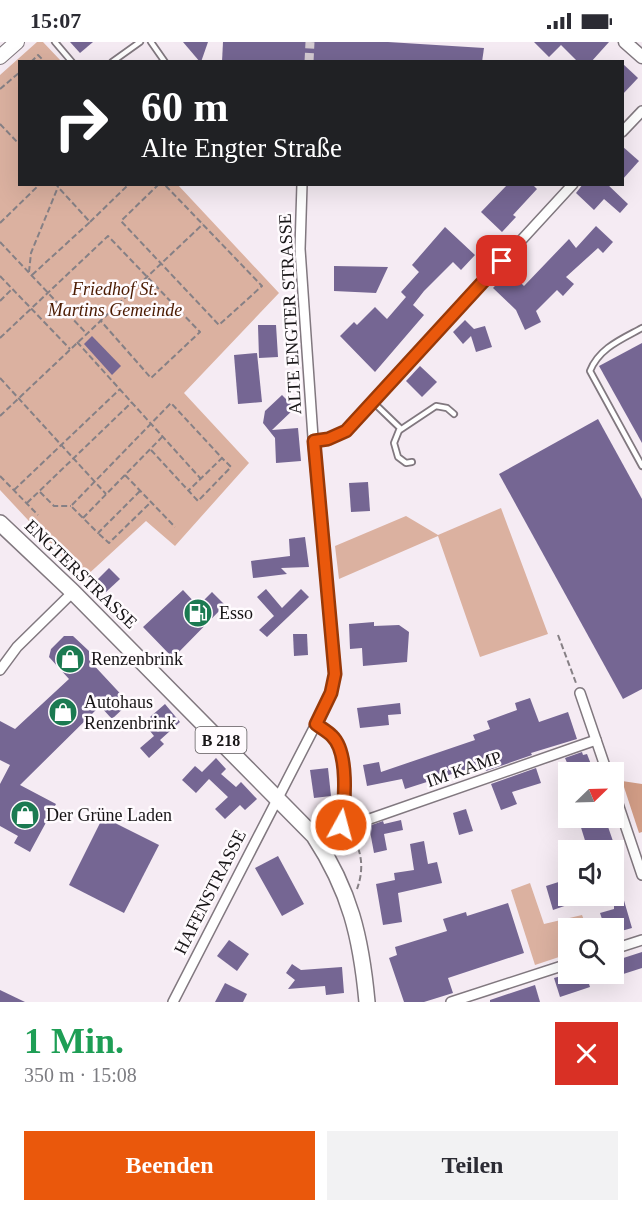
<!DOCTYPE html>
<html lang="de">
<meta charset="utf-8">
<style>
:root{--surface:#fff;--page:#f2f2f3;--text:#2b2b33;--muted:#7c7c81;--accent:#ea580c}
body{margin:0;font-family:Georgia,serif;background:var(--page);color:var(--text);height:100vh;display:flex;flex-direction:column;font-size:22px;white-space:nowrap}
*{box-sizing:border-box;margin:0}
p{font-size:20px;color:var(--muted)}
.icon{flex:none;width:33px;height:33px;fill:none;stroke:currentColor;stroke-width:2;stroke-linecap:round;stroke-linejoin:round}
.map{position:relative;height:960px;overflow:hidden}
.sheet{display:flex;flex-direction:column;background:var(--surface);flex:1}
.sheet>*{flex:none}
.top-card{position:absolute;left:18px;top:18px;width:606px;height:126px;border-radius:0px;box-shadow:0 6px 24px #0002;background:#202124;color:#fff;overflow:hidden}
.needle{width:39px;rotate:67deg}
.buttons{position:absolute;left:558px;top:720px;display:grid;gap:12px}
.buttons a{display:grid;place-items:center;width:66px;height:66px;border-radius:0px;background:var(--surface);box-shadow:0 6px 24px #0002;font-size:30px}
.pin{position:absolute;display:grid;place-items:center;width:51px;height:51px;color:#fff;margin:-26px;border-radius:12px;box-shadow:0 3px 9px #0006}
.me{position:absolute;width:66px;margin:-33px;rotate:7deg;stroke-linejoin:round;filter:drop-shadow(0 0 4px #0008)}
.turn{display:flex;align-items:center;gap:21px;height:126px;padding:0 24px;font-size:27px}
.turn .icon{width:78px;height:78px;stroke-width:2.5}
.turn b{display:block;font-size:42px;line-height:51px}
.round{display:grid;place-items:center;flex:none;width:63px;height:63px;border-radius:0px;background:var(--page)}
.summary{display:flex;align-items:center;justify-content:space-between;height:102px;padding:0 24px}
h1{font-size:36px;font-weight:700;line-height:45px;color:#1e9e55}
.cta{display:flex;gap:12px;margin-top:auto;padding:12px 24px}
.cta a{flex:1;height:69px;border-radius:0px;background:var(--accent);color:#fff;font-size:24px;font-weight:700;line-height:69px;text-align:center}
.cta a+a{background:var(--page);color:var(--text)}
.status{display:flex;justify-content:space-between;align-items:center;height:42px;padding:0 30px;background:var(--surface);direction:ltr}
.status svg{height:16px;fill:currentColor}
.map>svg:first-child{display:block}
</style>
<div class="status"><b>15:07</b><svg viewBox="0 0 49 12"><path d="M0 12V9h3v3zM5 12V6h3v6zM10 12V3h3v9zM15 12V0h3v12zM26 1h20v11H26zM47 4h2v5h-2z"/></svg></div>
<div class="map">
<svg width="642" height="960" viewBox="0 0 642 960">
<rect width="100%" height="100%" fill="#f5ebf3"/>
<!-- green -->
<g fill="#dbb1a0">
<polygon points="37,0 43,0 61,19 20,20 20,142 178,143 279,251 184,351 249,421 175,504 146,479 83,537 0,448 0,33"/>
<polygon points="501,466 548,592 480,615 438,494 339,537 335,504 406,474 438,493"/>
<polygon points="530,841 544,882 582,873 587,886 568,886 568,912 535,923 511,848"/>
</g>
<!-- forest -->
<polygon fill="#d29d86" points="622,739 642,742 642,790 639,791"/>
<!-- building -->
<g fill="#756693">
<polygon points="70,0 93,0 80,11"/>
<polygon points="183,0 208,0 201,20 200,20"/>
<polygon points="223,0 388,0 484,6 482,20 222,20"/>
<polygon points="534,0 609,0 591,20 578,20 561,3 549,15"/>
<polygon points="622,21 638,36 622,53"/>
<polygon points="622,104 639,119 622,138"/>
<polygon points="508,142 532,142 537,147 513,173 516,175 502,190 481,170"/>
<polygon points="583,142 607,142 628,162 620,171 604,157 594,168 576,151"/>
<polygon points="596,184 613,200 603,211 598,206 566,235 574,242 563,254 557,248 536,269 541,280 525,288 516,268 493,246 509,229 524,244 569,197 576,206"/>
<polygon points="445,185 475,213 461,228 453,220 424,249 413,263 424,273 375,330 340,294 354,280 357,283 375,265 387,277 406,255 401,250 419,230 412,223"/>
<polygon points="334,224 388,225 376,251 334,249"/>
<polygon points="465,278 474,287 485,284 492,305 476,310 471,294 463,302 453,290"/>
<polygon points="258,283 276,283 278,315 259,316"/>
<polygon points="92,294 121,324 112,333 84,302"/>
<polygon points="642,301 642,401 599,324"/>
<polygon points="257,311 262,360 238,362 234,313"/>
<polygon points="420,324 437,340 422,355 406,339"/>
<polygon points="282,353 295,366 272,388 298,386 301,419 276,421 275,396 263,381 265,369"/>
<polygon points="598,377 642,457 642,647 623,657 499,432"/>
<polygon points="368,440 370,469 351,470 349,441"/>
<polygon points="305,495 309,525 281,526 287,532 253,536 251,519 290,514 289,497"/>
<polygon points="109,526 120,537 106,550 96,539"/>
<polygon points="266,547 282,566 301,547 309,555 267,595 259,588 274,574 257,555"/>
<polygon points="183,548 198,564 212,550 225,563 173,616 143,585"/>
<polygon points="374,580 374,584 399,583 409,590 407,620 363,624 362,606 350,607 349,582"/>
<polygon points="293,592 307,592 308,613 294,614"/>
<polygon points="64,594 73,594 89,609 89,618 129,661 112,677 100,664 20,743 56,762 30,810 14,801 18,794 0,784 0,742 10,723 0,718 0,679 15,687 69,637 49,615 51,607"/>
<polygon points="530,656 539,680 568,670 577,697 531,711 532,713 486,729 483,722 405,747 402,737 367,744 363,723 379,720 381,730 475,698 473,693 490,687 487,679 517,668 515,661"/>
<polygon points="400,661 401,672 388,673 389,683 360,686 357,666"/>
<polygon points="165,662 180,680 160,698 164,702 149,716 140,706 154,694 150,689 157,683 150,675"/>
<polygon points="582,710 583,713 587,712 594,730 571,730 565,716"/>
<polygon points="216,716 226,727 221,732 236,745 241,740 257,757 245,768 240,763 225,777 215,767 228,755 209,737 196,751 182,738 195,724 202,730"/>
<polygon points="328,726 331,754 314,756 310,728"/>
<polygon points="536,726 541,741 512,750 517,762 501,768 491,742"/>
<polygon points="466,767 473,789 459,793 453,771"/>
<polygon points="103,775 159,803 124,871 69,843"/>
<polygon points="578,776 605,776 616,808 588,808"/>
<polygon points="401,778 403,788 384,792 387,808 374,811 369,784 383,779 384,782"/>
<polygon points="424,799 428,822 437,820 442,841 398,851 402,880 383,883 376,842 395,838 394,831 414,828 410,802"/>
<polygon points="278,814 304,862 282,874 255,826"/>
<polygon points="616,831 632,886 614,891 614,886 605,886 600,871 614,867 614,832"/>
<polygon points="568,837 568,854 590,855 553,868 546,844"/>
<polygon points="508,861 524,911 448,936 453,951 424,960 404,960 389,916 397,913 395,905 447,889 443,877 466,870 467,874"/>
<polygon points="229,898 249,912 237,929 217,914"/>
<polygon points="642,910 642,926 614,935 614,919"/>
<polygon points="292,922 301,928 342,925 344,951 326,953 325,944 288,947 295,938 286,931"/>
<polygon points="568,932 586,932 590,945 560,955 554,936"/>
<polygon points="225,941 247,952 243,960 215,960"/>
<polygon points="535,943 540,960 490,960 490,958"/>
<polygon points="0,948 25,960 0,960"/>
</g>
<g fill="none" stroke-linecap="round" stroke-linejoin="round">
<!-- minor-tunnel -->
<polyline stroke="#d4cbd2" stroke-width="9" stroke-dasharray="9 4.5" stroke-linecap="butt" points="309,20 310,0"/>
<!-- service casing -->
<g stroke="#81787f" stroke-width="8">
<g id="service">
<polyline points="55,0 72,20"/>
<polyline points="151,0 165,20"/>
<polyline points="112,20 140,0"/>
<path d="M642,286c-20,11 -43,20 -52,43l52,95"/>
<polyline points="373,360 400,386 394,401 398,415 406,421 412,420"/>
<polyline points="400,388 436,364 447,366 454,372"/>
</g>
</g>
<!-- minor casing -->
<g stroke="#81787f" stroke-width="12">
<g id="minor">
<polyline points="622,90 642,69"/>
<polyline points="314,399 328,397 346,389 573,142"/>
<polyline points="0,628 17,605 73,550"/>
<polyline points="580,651 607,730"/>
<path d="M316,682c5,4 11,7 16,12 17,16 13,66 9,89l20,-3 235,-82"/>
<polyline points="614,750 642,833"/>
<polyline points="614,907 642,898"/>
<polyline points="173,960 316,682 331,651 335,632 314,410 300,207 302,142"/>
<polyline points="451,960 568,922"/>
</g>
</g>
<!-- tertiary casing -->
<g stroke="#81787f" stroke-width="15">
<polyline id="tertiary" points="625,0 642,15"/>
</g>
<!-- secondary casing -->
<g stroke="#81787f" stroke-width="16">
<polyline id="secondary" points="0,15 17,0"/>
</g>
<!-- primary casing -->
<g stroke="#81787f" stroke-width="18">
<path id="primary" d="M0,481l73,69 241,244c36,55 47,101 53,166"/>
</g>
<!-- path -->
<g stroke="#868085" stroke-width="2" stroke-dasharray="6 3" stroke-linecap="butt">
<polyline points="31,20 38,13 45,20"/>
<polyline points="0,47 20,30"/>
<polyline points="0,82 20,103"/>
<polyline points="159,142 121,179 219,283 262,244 164,142"/>
<polyline points="90,180 129,142"/>
<polyline points="0,181 40,142"/>
<polyline points="0,200 86,291"/>
<polyline points="29,230 31,211 58,145 56,142"/>
<polyline points="32,233 90,180 58,145"/>
<polyline points="0,234 70,307"/>
<polyline points="0,259 12,247"/>
<polyline points="0,296 108,194 200,290 151,336 100,278"/>
<polyline points="77,300 201,437"/>
<polyline points="0,336 106,452"/>
<polyline points="0,374 203,182"/>
<polyline points="151,408 198,459 231,425 222,416"/>
<polyline points="125,433 175,485"/>
<polyline points="0,434 38,473"/>
<polyline points="14,448 120,347"/>
<polyline points="140,449 98,491 71,464 171,361 222,416 188,449"/>
<polyline points="40,450 54,464 71,464"/>
<polyline points="27,461 132,360"/>
<polyline points="83,476 163,394"/>
<polyline points="99,492 109,501 151,460"/>
<polyline points="558,593 576,641"/>
<path d="M349,791c14,16 15,37 8,56"/>
</g>
<!-- service -->
<use href="#service" stroke="#fff" stroke-width="4.5"/>
<!-- minor -->
<use href="#minor" stroke="#fff" stroke-width="9"/>
<!-- tertiary -->
<use href="#tertiary" stroke="#fff" stroke-width="12"/>
<!-- secondary -->
<use href="#secondary" stroke="#fff" stroke-width="14"/>
<!-- primary -->
<use href="#primary" stroke="#fff" stroke-width="15"/>
</g>
<g fill="none" stroke-linecap="round" stroke-linejoin="round">
<!-- route casing -->
<g stroke="#983908" stroke-width="15">
<path id="route" d="M341,783c4,-23 8,-73 -9,-89 -5,-5 -11,-8 -16,-12l15,-31 4,-19 -21,-233 14,-2 18,-8 156,-170"/>
</g>
<!-- route -->
<use href="#route" stroke="#ea580c" stroke-width="10"/>
</g>
<!-- icons -->
<defs>
<g id="fuel-disc" transform="scale(1.5)"><circle r="9.5" fill="#1b7a51" stroke="#fffbfe"/><path d="M-5.5-6h7V0h2V4h1.3V-2.5L3-4.5l.8-.8L6-3V5H2.5V1h-1V6h-7ZM-4.2-4.7v3.2H.2V-4.7Z" fill="#fff"/></g>
<g id="shop-disc" transform="scale(1.5)"><circle r="9.5" fill="#1b7a51" stroke="#fffbfe"/><path d="M-5-2.5h2.3a2.7 3.5 0 0 1 5.4 0H5L5.5 6h-11ZM-1.5-2.5h3a1.5 2.3 0 0 0-3 0Z" fill="#fff"/></g>
</defs>
<g fill-rule="evenodd">
<use href="#fuel-disc" x="198" y="571"/>
<use href="#shop-disc" x="70" y="617"/>
<use href="#shop-disc" x="63" y="670"/>
<use href="#shop-disc" x="25" y="773"/>
</g>
<g text-anchor="middle" stroke-width="5" stroke-linejoin="round" paint-order="stroke">
<!-- shield labels -->
<rect fill="#fffbfe" stroke="#5d5a5c" stroke-width="1.5" x="195.5" y="685" width="51" height="26" rx="4.5"/>
<g font-size="16" font-weight="bold" fill="#181517">
<text x="221" y="704">B 218</text>
</g>
<!-- park labels -->
<g font-size="18" font-style="italic" fill="#4b1b02" stroke="#fffbfe">
<text x="115" y="253">Friedhof St.<tspan x="115" dy="21">Martins Gemeinde</tspan></text>
</g>
<!-- street labels -->
<g font-size="18" fill="#181517" stroke="#fffbfe">
<text transform="translate(290 272) rotate(-93)" y="6">ALTE ENGTER STRASSE</text>
<text transform="translate(81 532) rotate(44)" y="6">ENGTERSTRASSE</text>
<text transform="translate(464 727) rotate(-19)" y="6">IM KAMP</text>
<text transform="translate(210 850) rotate(-63)" y="6">HAFENSTRASSE</text>
</g>
<!-- poi labels -->
<g font-size="18" fill="#181517" stroke="#fffbfe" text-anchor="start">
<text x="219" y="577">Esso</text>
<text x="91" y="623">Renzenbrink</text>
<text x="84" y="666">Autohaus<tspan x="84" dy="21">Renzenbrink</tspan></text>
<text x="46" y="779">Der Grüne Laden</text>
</g>
</g>
</svg>
<div class="buttons">
<a><svg class="needle" viewBox="-14 -14 28 28"><path d="M0-13l5 13h-10z" fill="#e53935"/><path d="M0 13l5-13h-10z" fill="#7c7c81"/></svg></a>
<a><svg class="icon" aria-label="sound" viewBox="0 0 24 24"><path d="M4 9h4l5-4v14l-5-4H4zM17 9q2 3 0 6"/></svg></a>
<a><svg class="icon" aria-label="search" viewBox="0 0 24 24"><circle cx="10" cy="10" r="6"/><path d="M15 15l6 6"/></svg></a>
</div>
<div class="pin" style="left:502px;top:219px;background:#d93025"><svg class="icon" aria-label="arrive" viewBox="0 0 24 24"><path d="M6 21V4h12l-3 4 3 4H6"/></svg></div>
<svg class="me" style="left:341px;top:783px" viewBox="-20 -20 40 40"><circle r="17" fill="#ea580c" stroke="#fff" stroke-width="3"/><path d="M0-11L8 9 0 5-8 9z" fill="#fff"/></svg>
<div class="top-card">
<div class="turn"><svg class="icon" aria-label="right" viewBox="0 0 24 24"><path d="M7 20v-9h11M14 6l5 5-5 5"/></svg><div><b>60 m</b>Alte Engter Straße</div></div>
</div>
</div>
<section class="sheet">
<div class="summary"><div><h1>1 Min.</h1><p>350 m · 15:08</p></div><a class="round" style="background:#d93025;color:#fff"><svg class="icon" aria-label="close" viewBox="0 0 24 24"><path d="M6 6l12 12M18 6L6 18"/></svg></a></div>
<div class="cta"><a>Beenden</a><a>Teilen</a></div>
</section>
